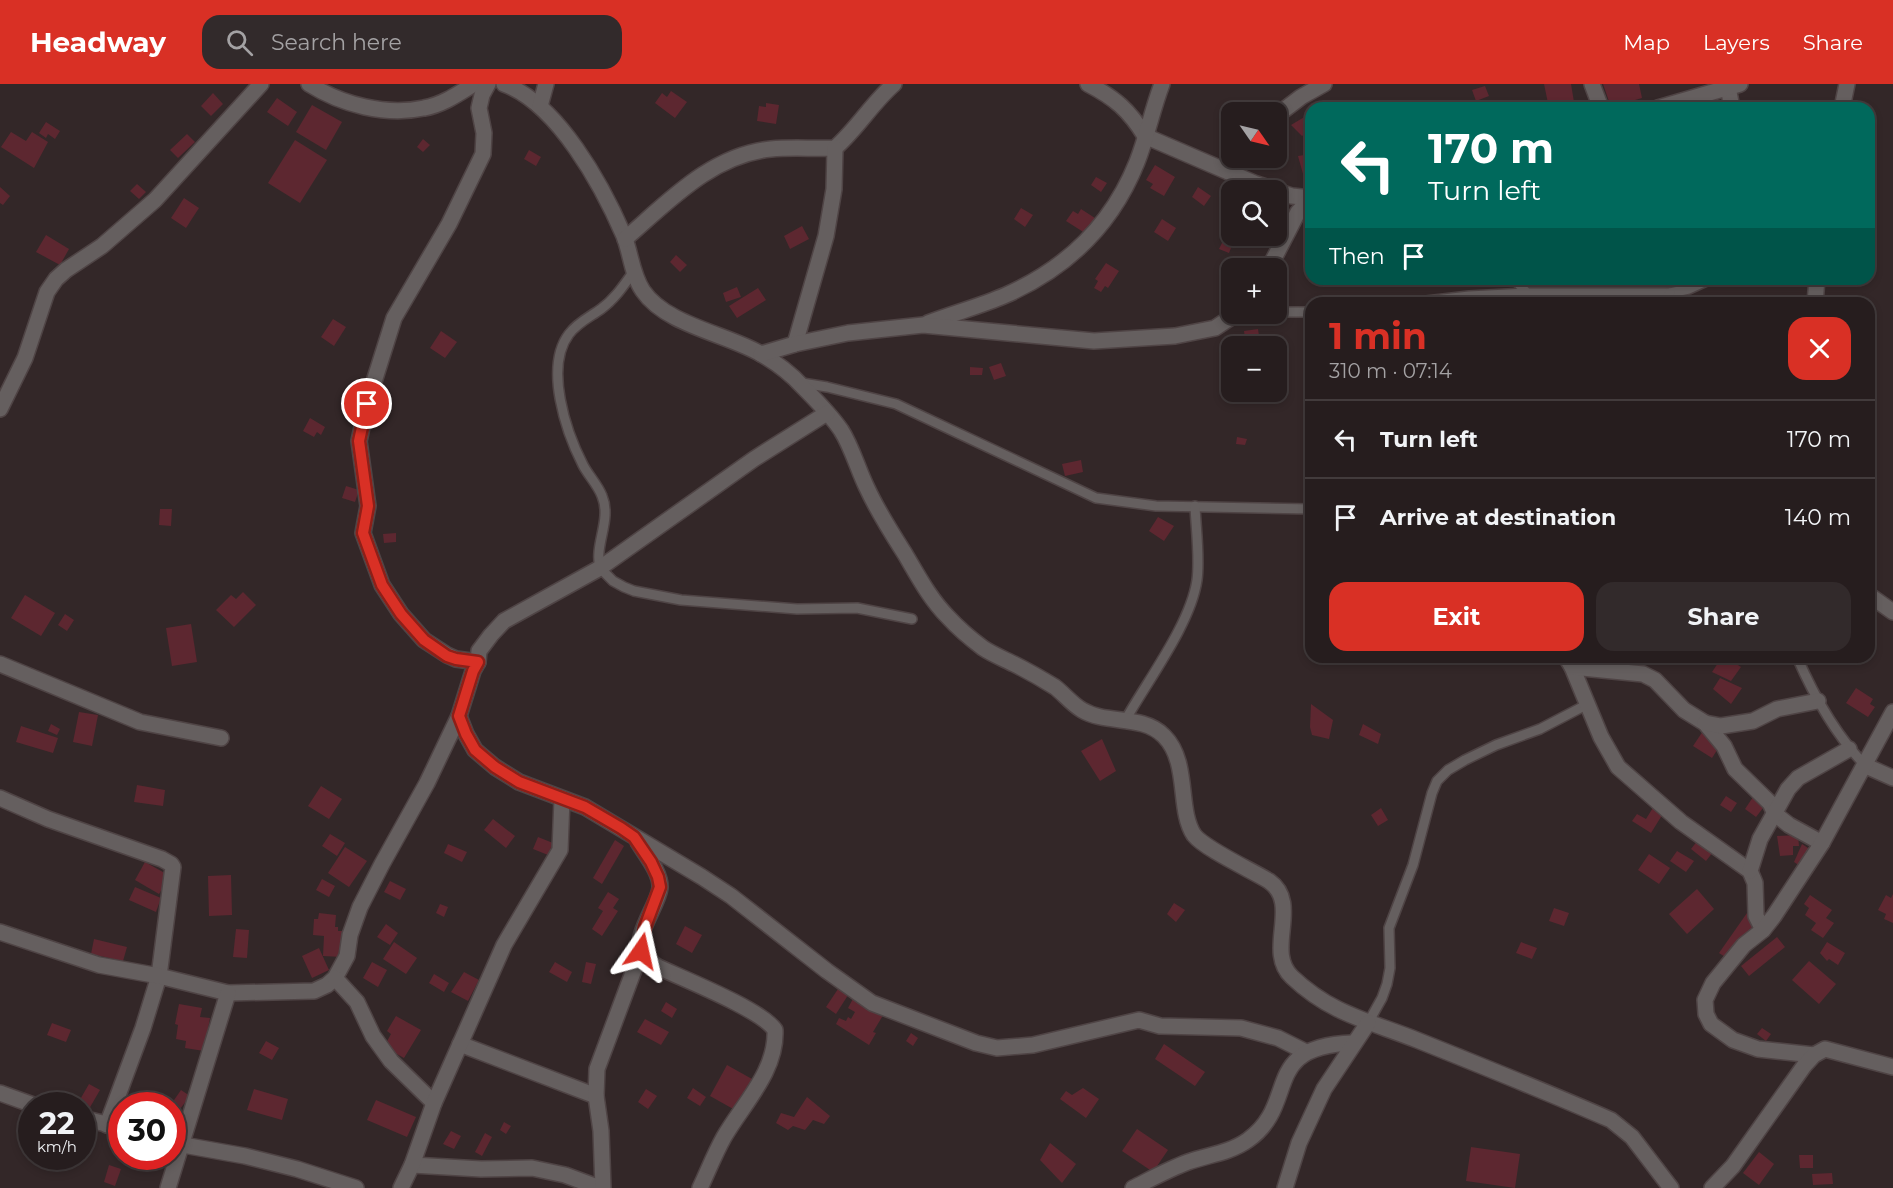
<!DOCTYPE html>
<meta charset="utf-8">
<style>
:root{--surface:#261d1e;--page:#322a2b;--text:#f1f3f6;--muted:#a4a2a4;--line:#423b3c;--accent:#d93025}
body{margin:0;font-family:Montserrat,sans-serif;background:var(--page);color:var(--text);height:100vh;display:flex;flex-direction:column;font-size:22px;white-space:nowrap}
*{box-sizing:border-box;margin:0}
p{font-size:20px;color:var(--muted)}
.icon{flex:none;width:33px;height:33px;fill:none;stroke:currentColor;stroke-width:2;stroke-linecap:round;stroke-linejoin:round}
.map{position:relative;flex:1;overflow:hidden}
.side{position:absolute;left:1305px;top:213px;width:570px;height:366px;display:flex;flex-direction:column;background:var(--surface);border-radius:18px;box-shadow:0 3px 9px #0003,0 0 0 2px var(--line)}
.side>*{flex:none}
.guide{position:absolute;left:1305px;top:18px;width:570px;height:183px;border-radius:18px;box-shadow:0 3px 9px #0003,0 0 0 2px var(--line);background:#00695c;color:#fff;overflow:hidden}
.needle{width:39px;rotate:124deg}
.tools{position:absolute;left:1221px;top:18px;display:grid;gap:12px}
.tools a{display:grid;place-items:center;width:66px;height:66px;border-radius:12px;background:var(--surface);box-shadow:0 3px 9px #0003,0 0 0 2px var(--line);font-size:30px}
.speed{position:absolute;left:18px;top:1008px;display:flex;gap:12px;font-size:30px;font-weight:700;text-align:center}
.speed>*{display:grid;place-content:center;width:78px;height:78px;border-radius:50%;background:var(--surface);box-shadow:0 3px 9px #0003,0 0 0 2px var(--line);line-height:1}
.speed small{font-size:15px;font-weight:400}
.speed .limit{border:9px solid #d22;background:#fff;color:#111}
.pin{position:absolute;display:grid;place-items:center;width:51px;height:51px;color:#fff;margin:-26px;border:3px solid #fff;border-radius:50%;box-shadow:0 2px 6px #0007}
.me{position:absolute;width:66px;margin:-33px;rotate:11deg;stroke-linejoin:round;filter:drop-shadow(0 0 4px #0008)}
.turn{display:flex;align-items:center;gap:21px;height:126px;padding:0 24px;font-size:27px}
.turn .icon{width:78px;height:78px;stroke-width:2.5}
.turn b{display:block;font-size:42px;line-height:51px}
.then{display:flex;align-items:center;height:57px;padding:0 24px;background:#0003;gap:12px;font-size:22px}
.round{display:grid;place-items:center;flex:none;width:63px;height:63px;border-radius:18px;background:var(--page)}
.overview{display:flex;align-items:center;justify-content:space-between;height:102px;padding:0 24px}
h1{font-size:36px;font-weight:700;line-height:45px;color:var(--accent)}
.action{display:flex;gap:12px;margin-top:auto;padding:12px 24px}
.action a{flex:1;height:69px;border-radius:18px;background:var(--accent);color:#fff;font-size:24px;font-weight:700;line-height:69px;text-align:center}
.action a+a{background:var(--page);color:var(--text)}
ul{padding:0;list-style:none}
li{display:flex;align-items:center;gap:18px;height:78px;padding:0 24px;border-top:2px solid var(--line)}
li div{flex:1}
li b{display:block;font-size:22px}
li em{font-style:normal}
header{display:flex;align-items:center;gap:36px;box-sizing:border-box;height:84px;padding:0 30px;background:var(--accent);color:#fff}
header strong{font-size:28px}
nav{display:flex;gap:33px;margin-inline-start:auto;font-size:21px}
.search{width:420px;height:54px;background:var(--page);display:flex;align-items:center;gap:15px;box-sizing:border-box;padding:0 21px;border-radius:18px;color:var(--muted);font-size:22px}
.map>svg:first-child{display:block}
</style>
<header>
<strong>Headway</strong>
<div class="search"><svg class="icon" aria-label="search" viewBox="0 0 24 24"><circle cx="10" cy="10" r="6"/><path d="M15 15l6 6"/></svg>Search here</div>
<nav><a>Map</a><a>Layers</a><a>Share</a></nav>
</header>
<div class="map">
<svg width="1893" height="1104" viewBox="0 0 1893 1104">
<rect width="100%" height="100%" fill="#332728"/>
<!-- building -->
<g fill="#5d2730">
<polygon points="1544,0 1571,0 1575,24 1549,24"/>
<polygon points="1603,0 1639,0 1642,14 1611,23"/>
<polygon points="1485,2 1489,12 1476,17 1472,6"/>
<polygon points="671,7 687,18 675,34 655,19 662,9 667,13"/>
<polygon points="213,9 223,20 211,32 201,22"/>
<polygon points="277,14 297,28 288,42 267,28"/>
<polygon points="1332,16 1335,24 1319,24"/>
<polygon points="766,19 779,21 776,40 757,37 759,22 766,23"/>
<polygon points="312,21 342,38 326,66 296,48"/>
<polygon points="1311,29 1311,46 1302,52 1291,41"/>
<polygon points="46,38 60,47 55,55 48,50 46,54 39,49"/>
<polygon points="11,48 26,57 32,48 48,58 34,84 1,63"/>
<polygon points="187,50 195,58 178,74 170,66"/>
<polygon points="423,55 430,61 423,68 417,63"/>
<polygon points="295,56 327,76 300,119 268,99"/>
<polygon points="529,66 541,73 536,82 524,75"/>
<polygon points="1311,70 1311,95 1305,97 1298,72"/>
<polygon points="1155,81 1175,93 1164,112 1150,104 1153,100 1146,96"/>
<polygon points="1096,93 1107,99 1101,108 1091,101"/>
<polygon points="137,100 146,108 139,115 130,107"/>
<polygon points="0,103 10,112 3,121 0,119"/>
<polygon points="1198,103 1211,112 1204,122 1192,113"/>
<polygon points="184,114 199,124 186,144 171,134"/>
<polygon points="1021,124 1033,131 1025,143 1014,135"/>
<polygon points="1081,125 1098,136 1088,151 1066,137 1073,127 1078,130"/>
<polygon points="1162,135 1176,144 1168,157 1154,148"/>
<polygon points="802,142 809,155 790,165 784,152"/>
<polygon points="46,151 69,165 60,181 36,168"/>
<polygon points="1224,155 1233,159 1229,169 1219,165"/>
<polygon points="676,171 687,181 680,188 670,178"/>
<polygon points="1106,179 1119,187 1108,204 1105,202 1101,208 1094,204 1098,197 1095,195"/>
<polygon points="737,203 741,213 726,218 723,209"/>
<polygon points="758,204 766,216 737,234 729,222"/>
<polygon points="333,235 346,243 334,262 321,253"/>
<polygon points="1258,245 1260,258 1246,260 1244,247"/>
<polygon points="441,247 457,258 445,274 430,264"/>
<polygon points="1001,279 1006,292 994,296 989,283"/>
<polygon points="970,283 983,284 982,291 970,291"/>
<polygon points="310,334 325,343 321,351 317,348 314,353 303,347"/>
<polygon points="1237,353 1247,355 1245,361 1236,360"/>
<polygon points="1081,376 1083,388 1065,392 1062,380"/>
<polygon points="346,402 359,406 355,418 342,414"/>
<polygon points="160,425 172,425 171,442 159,441"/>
<polygon points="1158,433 1174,442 1164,457 1149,447"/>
<polygon points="396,449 396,458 384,459 383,450"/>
<polygon points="243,508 256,521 234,543 216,526 231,511 236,515"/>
<polygon points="25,511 55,529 41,552 11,534"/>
<polygon points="65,530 74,536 67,547 58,541"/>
<polygon points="191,540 197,578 172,582 166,544"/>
<polygon points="1722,573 1725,573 1741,583 1731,597 1712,588"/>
<polygon points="1720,594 1742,604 1731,620 1713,605"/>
<polygon points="1856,604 1873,615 1870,620 1875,623 1868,633 1846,619"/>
<polygon points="1311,620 1333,636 1329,655 1312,651 1310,643"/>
<polygon points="79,628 98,631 92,662 73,658"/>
<polygon points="51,640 60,645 57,651 48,647"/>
<polygon points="1363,640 1381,650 1378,660 1359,651"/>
<polygon points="21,642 58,654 53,669 16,658"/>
<polygon points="1703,647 1721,660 1712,674 1693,662"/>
<polygon points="1102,655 1116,687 1100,697 1081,667"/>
<polygon points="137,701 165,706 163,722 134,718"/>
<polygon points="321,702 342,715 329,735 308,722"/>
<polygon points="1755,710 1767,719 1756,733 1745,725"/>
<polygon points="1726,712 1737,719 1731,728 1720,721"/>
<polygon points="1654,722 1664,728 1651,749 1632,737 1637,730 1646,735"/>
<polygon points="1381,724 1388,736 1378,742 1371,731"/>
<polygon points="493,735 515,752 506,764 484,746"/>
<polygon points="330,750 345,759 337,772 322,762"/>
<polygon points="1798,751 1799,762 1793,762 1793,771 1780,772 1777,752"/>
<polygon points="538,753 553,759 548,771 533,765"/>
<polygon points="615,756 624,762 602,800 593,794"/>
<polygon points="1698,756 1713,768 1706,777 1691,765"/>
<polygon points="448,760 467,768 462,778 444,769"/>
<polygon points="1802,760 1811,766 1800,782 1794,778"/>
<polygon points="345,763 367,777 349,803 328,789"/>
<polygon points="1677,767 1694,777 1686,788 1670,777"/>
<polygon points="1649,770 1670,784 1659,800 1638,786"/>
<polygon points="145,778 170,792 159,810 135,796"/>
<polygon points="231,791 232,831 209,832 208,792"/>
<polygon points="322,795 335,802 329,813 316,806"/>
<polygon points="390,797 406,805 400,816 384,808"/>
<polygon points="135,803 161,814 156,828 129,816"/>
<polygon points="1697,805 1714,825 1687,850 1669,830"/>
<polygon points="608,808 619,815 613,824 618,827 602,852 592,845 603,827 598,824"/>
<polygon points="1893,810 1893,839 1884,835 1886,830 1878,826 1886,811 1891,814"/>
<polygon points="1810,811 1832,826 1826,834 1834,839 1823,854 1811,846 1816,839 1805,831 1809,824 1804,820"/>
<polygon points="1174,819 1185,826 1176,838 1167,830"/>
<polygon points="440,820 448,823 444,833 436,829"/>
<polygon points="1554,824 1569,829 1564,842 1549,837"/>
<polygon points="319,829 336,831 335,843 338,843 338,847 344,847 342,873 323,872 324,852 313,851 314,835 318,835"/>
<polygon points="1747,829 1757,836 1730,876 1719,869"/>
<polygon points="386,840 398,849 390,861 377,853"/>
<polygon points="685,842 702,851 692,869 676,860"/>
<polygon points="236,845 249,846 247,874 233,873"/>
<polygon points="1777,853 1785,863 1749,892 1741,882"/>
<polygon points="94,855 127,863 123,877 91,870"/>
<polygon points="394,858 417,874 406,890 383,875"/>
<polygon points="1521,858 1537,864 1532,875 1516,869"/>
<polygon points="1827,858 1845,869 1838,881 1829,875 1827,877 1820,869"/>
<polygon points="319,864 329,886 312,894 302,872"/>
<polygon points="1809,877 1836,900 1819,920 1792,896"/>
<polygon points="372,878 387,886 378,903 363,894"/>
<polygon points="555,878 572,888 567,898 549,888"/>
<polygon points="586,878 596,880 591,900 582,898"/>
<polygon points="464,888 479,896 468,917 451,908"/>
<polygon points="434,890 449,899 444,908 429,899"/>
<polygon points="840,902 850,908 836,930 826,923"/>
<polygon points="855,911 885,928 873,948 876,949 869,961 836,940 839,934 846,937 848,933 851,935 855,928 848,924"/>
<polygon points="666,918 677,925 672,934 661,927"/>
<polygon points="179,920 202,924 200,933 210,934 204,967 185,964 186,957 176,955 178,941 175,940"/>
<polygon points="396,932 421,946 404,974 384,963 391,950 387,947"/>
<polygon points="645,935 669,948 661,961 637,948"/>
<polygon points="52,939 71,946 66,958 47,951"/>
<polygon points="1762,944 1771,950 1766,957 1757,950"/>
<polygon points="911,949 918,954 913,962 906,957"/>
<polygon points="266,957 279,964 272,976 259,969"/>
<polygon points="1164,960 1205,988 1195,1002 1155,975"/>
<polygon points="727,981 752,995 735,1026 710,1012"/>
<polygon points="89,1000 100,1006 89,1025 78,1019"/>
<polygon points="693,1004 706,1013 700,1022 687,1014"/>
<polygon points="1083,1004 1099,1015 1086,1034 1060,1015 1066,1007 1072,1011"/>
<polygon points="254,1005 288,1015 282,1036 247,1026"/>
<polygon points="646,1005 657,1012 648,1025 638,1018"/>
<polygon points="181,1006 190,1012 180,1025 172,1019"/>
<polygon points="807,1013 830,1032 824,1040 813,1036 805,1046 793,1042 788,1046 776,1039 781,1029 794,1033"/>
<polygon points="376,1016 416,1033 407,1053 367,1036"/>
<polygon points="504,1038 511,1042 506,1050 500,1046"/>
<polygon points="1137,1045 1168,1066 1153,1088 1122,1067"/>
<polygon points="451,1047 461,1052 454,1065 443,1060"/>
<polygon points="485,1049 492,1053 482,1072 475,1068"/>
<polygon points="1050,1059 1076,1080 1062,1099 1040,1076"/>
<polygon points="1471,1063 1520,1070 1515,1104 1466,1097"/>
<polygon points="1759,1068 1774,1080 1759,1101 1743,1089"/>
<polygon points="1799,1071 1813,1071 1813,1084 1800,1084"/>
<polygon points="109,1081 121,1085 115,1102 104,1098"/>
<polygon points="1832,1089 1833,1100 1813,1101 1812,1090"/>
</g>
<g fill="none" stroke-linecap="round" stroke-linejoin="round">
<!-- service casing -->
<g stroke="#4f4445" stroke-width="12">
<g id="service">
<path d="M634,187c-10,14 -19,28 -33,38 -11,8 -23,13 -32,25 -25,33 -3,98 14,131 5,10 15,20 19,31 10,24 -8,48 -2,72l13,13 11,6 10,4 47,9 116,9 60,-1 55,11"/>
<polyline points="1514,195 1527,209"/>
<polyline points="1409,219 1469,212 1527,209 1670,209 1689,205 1711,195"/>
<polyline points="1663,219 1670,209"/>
<polyline points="1276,228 1311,228"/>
<polyline points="802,299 827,303 896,320 1096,414 1156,422 1311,425"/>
<path d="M1797,573c17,39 38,78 69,109"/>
<path d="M1126,635c22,-39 65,-96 71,-139 3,-22 -1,-51 -2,-74"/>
<polyline points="1368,939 1382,914 1387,900 1390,884 1389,844 1413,781 1432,709 1437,697 1448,686 1465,676 1496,661 1540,645 1588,620"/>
</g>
</g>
<!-- minor casing -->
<g stroke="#4f4445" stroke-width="18">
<g id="minor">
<path d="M309,0c33,21 77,32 115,24 18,-3 34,-14 50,-24"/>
<path d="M504,0c54,20 98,101 120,152 7,18 8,39 19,55 23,34 84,43 118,63 14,8 30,20 41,32 14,14 28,28 39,44 11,17 17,40 26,58 11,24 24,44 38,66 13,22 25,45 43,63 10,11 23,22 35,31 9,6 21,11 31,16 14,7 28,15 41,23 9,7 17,17 27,23 25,15 60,4 82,26 26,26 13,73 30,99 11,14 57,35 75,46 33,23 -5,70 23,96 39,37 77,44 125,63 65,26 130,52 194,80l21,17 39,51"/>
<path d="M1088,0c27,14 41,26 57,52l109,47 21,7"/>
<polyline points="1592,0 1601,24"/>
<polyline points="1728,3 1732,24"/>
<polyline points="540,22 546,0"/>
<polyline points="1658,24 1740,0"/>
<polyline points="1842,24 1847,0"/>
<polyline points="1276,32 1301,13 1324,0"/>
<polyline points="1227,87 1238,74"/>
<polyline points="1276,107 1292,112 1311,114"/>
<path d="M625,155c43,-37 86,-84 146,-90 21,-2 43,0 64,-1 22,-19 37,-45 59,-64"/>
<polyline points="1269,184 1298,128 1311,114"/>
<polyline points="1815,219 1817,195"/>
<path d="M928,239c26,-10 53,-17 78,-28 61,-27 106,-70 131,-133 10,-25 15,-52 25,-78"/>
<polyline points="795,260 826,152 834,105 835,64"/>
<polyline points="761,270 795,260 848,249 923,241 1094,257 1175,252 1215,244 1236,230"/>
<polyline points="0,325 25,274 47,208 56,195 66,186 102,162 155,116 261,0"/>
<polyline points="1869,511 1893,528"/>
<polyline points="1566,573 1572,583 1601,653 1618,683 1681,738 1750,787 1755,799 1756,832 1763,846"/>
<polyline points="478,578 456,575 447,571 424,556 401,530 382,501 363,449 368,422 359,357 367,320 394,234 449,140 483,70 484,49 479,24 482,11 488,0"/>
<polyline points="0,580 140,638 221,654"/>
<polyline points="1572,583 1643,590 1655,596 1684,626 1705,639 1724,662 1735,685 1770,719 1775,730 1789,741 1822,759"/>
<polyline points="459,632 466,650 475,666 495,683 519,698 585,723 702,793 731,812 827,887 872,919 976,959 997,964 1033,961 1139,936 1160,942 1241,944 1278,954 1306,968"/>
<polyline points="1705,639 1721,642 1753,637 1777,625 1818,617"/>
<polyline points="1866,682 1893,694"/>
<polyline points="0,714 48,735 162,775 171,780 173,783 159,892 143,944 107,1041"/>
<path d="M638,758c8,13 23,31 22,46 -2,18 -29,50 -17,68 4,5 11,8 15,11 26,12 104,43 117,63 2,41 -32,74 -51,107 -9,16 -16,34 -24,51"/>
<polyline points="1750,787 1760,755 1788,705 1798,694 1849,665"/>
<polyline points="0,848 99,881 159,892 228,909 314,907 327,901 335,894 347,872 350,851 360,823 382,780 427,699 459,632 473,587 478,578 479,567 491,551 504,537 600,484 754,375 827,329"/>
<polyline points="335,894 357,918 373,952 391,977 434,1019"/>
<polyline points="460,960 596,1012"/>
<polyline points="1814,971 1758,965 1733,956 1711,940 1706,930 1705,916 1713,899 1744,861 1763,846 1774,832 1822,759 1893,628"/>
<polyline points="0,1009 36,1022"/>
<polyline points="82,1034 122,1044"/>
<polyline points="172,1059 245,1072 297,1085 356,1104"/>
<polyline points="412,1081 481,1085 532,1084 565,1091 600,1104"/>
<polyline points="168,1104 228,909"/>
<polyline points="401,1104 412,1081 434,1019 504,861 560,766 562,715"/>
<polyline points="603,1104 601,1047 596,1012 597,985 641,867"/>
<path d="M1133,1104c18,-9 36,-19 55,-26 19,-7 42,-9 60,-22 52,-37 11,-94 105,-97"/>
<polyline points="1285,1104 1299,1059 1324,1005 1368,939"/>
<polyline points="1712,1104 1733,1082 1804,982 1814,971 1825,965 1893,983"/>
</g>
</g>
<!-- service -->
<use href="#service" stroke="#655f5f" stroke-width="9"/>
<!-- minor -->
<use href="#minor" stroke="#655f5f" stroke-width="15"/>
</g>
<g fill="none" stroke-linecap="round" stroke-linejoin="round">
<!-- route casing -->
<g stroke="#8d1f18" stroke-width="15">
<polyline id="route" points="367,320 359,357 368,422 363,449 382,501 401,530 424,556 447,572 456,575 478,578 473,587 459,632 466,650 475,666 495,683 519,698 585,723 621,744 634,753 651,778 658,793 660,803 645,843 641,867"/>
</g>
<!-- route -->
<use href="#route" stroke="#d93025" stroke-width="10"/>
</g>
</svg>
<div class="tools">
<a><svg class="needle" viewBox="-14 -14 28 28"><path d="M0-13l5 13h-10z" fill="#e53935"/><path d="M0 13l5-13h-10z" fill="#a4a2a4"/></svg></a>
<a><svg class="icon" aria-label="search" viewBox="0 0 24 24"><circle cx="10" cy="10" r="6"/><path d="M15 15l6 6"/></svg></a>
<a>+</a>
<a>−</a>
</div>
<div class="speed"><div>22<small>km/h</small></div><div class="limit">30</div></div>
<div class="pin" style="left:367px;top:320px;background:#d93025"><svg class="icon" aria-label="arrive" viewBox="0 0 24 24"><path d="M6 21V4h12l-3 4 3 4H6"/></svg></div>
<svg class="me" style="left:641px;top:867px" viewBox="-20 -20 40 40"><path d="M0-17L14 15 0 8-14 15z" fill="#d93025" stroke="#fff" stroke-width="4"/></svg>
<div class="guide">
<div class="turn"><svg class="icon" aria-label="left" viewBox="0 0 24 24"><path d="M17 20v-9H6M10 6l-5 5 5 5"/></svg><div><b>170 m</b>Turn left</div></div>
<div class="then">Then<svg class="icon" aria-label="arrive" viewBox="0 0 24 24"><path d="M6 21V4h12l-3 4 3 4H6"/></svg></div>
</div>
<section class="side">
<div class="overview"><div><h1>1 min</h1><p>310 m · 07:14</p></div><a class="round" style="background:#d93025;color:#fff"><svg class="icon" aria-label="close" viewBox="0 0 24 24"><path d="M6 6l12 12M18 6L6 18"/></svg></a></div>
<ul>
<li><svg class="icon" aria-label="left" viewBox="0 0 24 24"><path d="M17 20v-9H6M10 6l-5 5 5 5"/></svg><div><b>Turn left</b></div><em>170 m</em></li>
<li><svg class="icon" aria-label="arrive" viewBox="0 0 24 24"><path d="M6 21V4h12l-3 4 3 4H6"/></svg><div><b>Arrive at destination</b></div><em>140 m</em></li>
</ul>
<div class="action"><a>Exit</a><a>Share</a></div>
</section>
</div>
